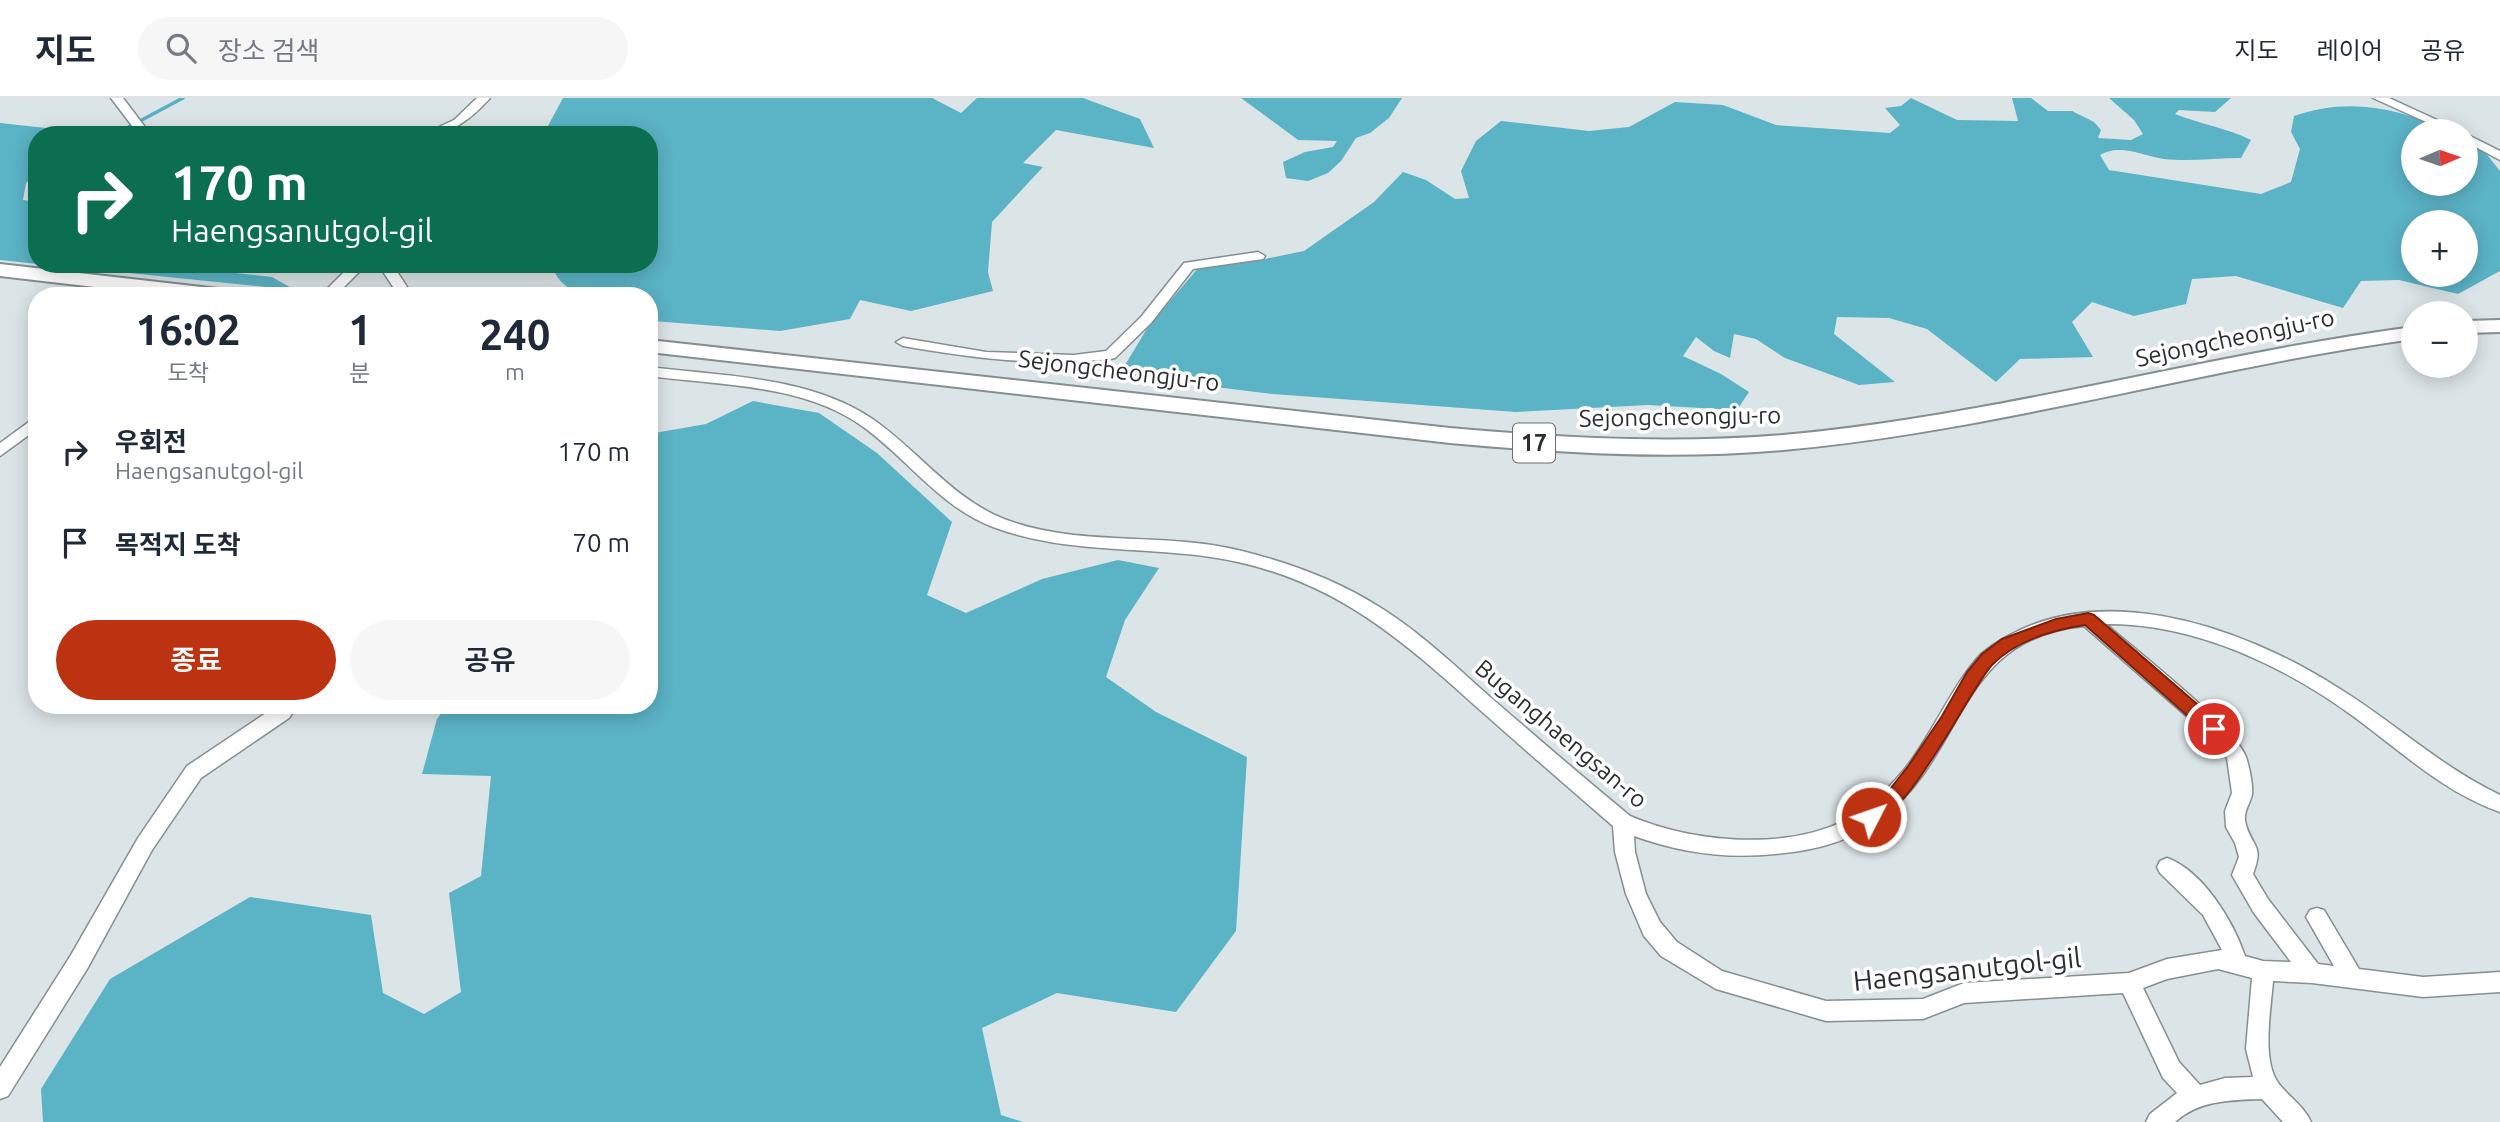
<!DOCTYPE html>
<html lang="ko">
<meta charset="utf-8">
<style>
:root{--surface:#fff;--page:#f6f6f7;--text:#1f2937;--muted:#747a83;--line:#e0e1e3;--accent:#bd3312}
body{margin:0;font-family:Ubuntu,"Noto Sans KR",sans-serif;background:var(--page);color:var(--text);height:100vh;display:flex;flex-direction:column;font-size:26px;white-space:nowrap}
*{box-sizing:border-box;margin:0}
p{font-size:23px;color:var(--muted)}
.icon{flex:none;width:38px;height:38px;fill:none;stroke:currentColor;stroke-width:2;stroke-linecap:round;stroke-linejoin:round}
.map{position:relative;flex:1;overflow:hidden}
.side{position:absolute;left:28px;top:189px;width:630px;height:427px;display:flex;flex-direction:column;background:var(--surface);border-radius:28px;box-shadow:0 4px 18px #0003}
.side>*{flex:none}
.guide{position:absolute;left:28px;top:28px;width:630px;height:147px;border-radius:28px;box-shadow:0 4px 18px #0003;background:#0b6e4f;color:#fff;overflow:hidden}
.needle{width:46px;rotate:88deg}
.controls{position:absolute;left:2401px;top:21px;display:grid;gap:14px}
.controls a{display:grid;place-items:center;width:77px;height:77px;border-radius:50%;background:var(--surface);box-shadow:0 4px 18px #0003;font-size:35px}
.pin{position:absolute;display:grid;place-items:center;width:60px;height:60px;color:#fff;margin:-30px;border:4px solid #fff;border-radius:50%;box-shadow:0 2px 7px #0007}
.me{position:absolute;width:77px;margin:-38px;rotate:49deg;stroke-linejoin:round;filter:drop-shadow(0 0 5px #0008)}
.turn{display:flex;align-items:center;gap:24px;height:147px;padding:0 28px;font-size:32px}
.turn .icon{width:91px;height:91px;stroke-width:2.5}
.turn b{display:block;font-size:49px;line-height:60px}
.eta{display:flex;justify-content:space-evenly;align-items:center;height:119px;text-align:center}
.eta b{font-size:42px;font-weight:600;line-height:49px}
.cta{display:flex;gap:14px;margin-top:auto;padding:14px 28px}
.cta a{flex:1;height:80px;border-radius:42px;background:var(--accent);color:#fff;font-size:28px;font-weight:600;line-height:80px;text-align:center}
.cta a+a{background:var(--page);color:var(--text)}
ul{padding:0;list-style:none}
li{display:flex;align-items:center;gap:21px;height:91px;padding:0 28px}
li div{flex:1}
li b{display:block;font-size:26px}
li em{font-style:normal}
header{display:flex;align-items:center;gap:42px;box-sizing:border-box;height:98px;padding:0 35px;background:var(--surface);border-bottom:2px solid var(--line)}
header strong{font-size:33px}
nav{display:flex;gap:38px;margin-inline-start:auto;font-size:24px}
.search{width:490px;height:63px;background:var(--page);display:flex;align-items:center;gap:18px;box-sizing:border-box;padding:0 24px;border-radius:38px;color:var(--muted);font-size:26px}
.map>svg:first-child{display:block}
</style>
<header>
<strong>지도</strong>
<div class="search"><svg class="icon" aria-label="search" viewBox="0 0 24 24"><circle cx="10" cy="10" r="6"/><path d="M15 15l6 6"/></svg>장소 검색</div>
<nav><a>지도</a><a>레이어</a><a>공유</a></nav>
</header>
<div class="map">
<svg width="2500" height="1024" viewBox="0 0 2500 1024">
<rect width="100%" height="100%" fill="#dbe4e7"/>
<!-- forest -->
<g fill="#5bb3c6" fill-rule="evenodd">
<path d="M563,0h369l29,15 16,-15h106l57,21 14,29 -98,-18 -33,33 20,4 -51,55 -4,50 5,19 -82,20 -51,-11 -10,19 -70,12 -127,-10 -4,-1v-24c-37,0 -83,11 -98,-32h98v-129h-106z"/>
<polygon points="1241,0 1402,0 1389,20 1370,35 1356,40 1341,63 1328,75 1308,83 1286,80 1283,64 1305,54 1333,49 1337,43 1298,42"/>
<path d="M1911,0l46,22 61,1 -6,-23h19l17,13h24l22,11 7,8 -3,8 33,2 12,-6 -9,-14 -25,-22h122l-16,14 -36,-2 -4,4c25,10 52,14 76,26l-10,18c-25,0 -52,4 -77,1 -20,-3 -45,-16 -64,-4l9,15 152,24 30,-12 9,-33 -9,-17 3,-16c51,-18 103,-10 152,15h-33v53h53v-42l18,9 16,20v100l-42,23 -59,-14 -38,1 -18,27 -107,-32 -44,3 -6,25 -52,12 -42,-14 -20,20 21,35 -73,2 -24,23 -69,-53 -38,-11 -52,-1 -3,17 61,48 -36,3 -74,-27 -29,-19 -22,-5 -4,24 -16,-7 -18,-14 -13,19 38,18 28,18 -12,18 -89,-5 -132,7 -243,-18 -154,-19 29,-48 51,-60 51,-5 54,-11 70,-49 29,-30 23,8 29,19 14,-1 -8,-27 15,-30 25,-20 88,10 40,-4 46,-25 48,3 53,20 114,8 10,-8 -15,-17 16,-2zM2413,124h53v53h-53z"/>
<polygon points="0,25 55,31 63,37 37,37 37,76 26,85 23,102 37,104 37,166 0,162"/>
<polygon points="41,166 153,166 272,179 295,192"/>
<polygon points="753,303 819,315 877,355 952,424 927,497 966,515 1042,481 1118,462 1159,470 1125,522 1106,579 1156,614 1247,659 1236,833 1176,914 1057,895 982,930 1001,1017 1023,1024 43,1024 41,991 110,881 250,799 371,817 383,895 424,916 461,894 449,795 481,778 491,678 422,676 437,621 447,607 649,607 649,336 706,326"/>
</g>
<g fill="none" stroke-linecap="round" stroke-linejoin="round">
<!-- stream -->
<g stroke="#58b0c3" stroke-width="3.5">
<polyline points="127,37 123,32 183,0"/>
<polyline points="208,171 211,166"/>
</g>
<!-- minor casing -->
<g stroke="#858e90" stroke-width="3">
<g id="minor">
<polygon points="111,0 123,0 151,37 139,37"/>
<path d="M477,0h13c-19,21 -39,37 -68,37l32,-15z"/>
<polygon points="2373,0 2389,0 2461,33 2446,33"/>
<polygon points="2466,36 2500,53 2500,62 2466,44"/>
<path d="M1258,154l7,4 -2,3 -70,10 -42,54 -36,35 -5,1c-70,8 -138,-1 -207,-13l-7,-4 7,-4 83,14 88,3 32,-4 35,-34 43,-54z"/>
<polygon points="352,166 367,166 335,198 320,198"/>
<polygon points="378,166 392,166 413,198 399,198"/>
<path d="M649,269c72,9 159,9 222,51 46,31 80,80 133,101 76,29 160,12 238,32 48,12 97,30 139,57 40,25 74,58 108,88 47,41 94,81 141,120 61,26 152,35 214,5 24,-11 43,-31 60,-51 29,-36 46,-82 77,-116 104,-83 258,-30 359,35 55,34 101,78 160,106v17c-55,-19 -97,-59 -143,-93 -70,-52 -162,-96 -251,-95 27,24 131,105 140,133 3,9 7,27 6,37 -2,11 -10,18 -6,31 7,24 18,19 7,49l15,25 50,65 16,2 -28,-49 4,-7 7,-2 7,2 35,59 64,8 77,-5v20l-77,5 -111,-14 -39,-2c-2,28 -12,80 6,103 10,13 25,22 32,38h-28l-21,-23c-31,1 -63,1 -87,23h-29l4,-8 27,-21 -14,-15 -40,-85 -159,10 -41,16 -97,2 -110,-32 -55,-33 -17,-20 -18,-42 -11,-42 -2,-26c-45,-39 -89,-77 -133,-116 -76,-68 -139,-125 -242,-148 -81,-18 -166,-5 -245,-35 -53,-20 -86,-69 -131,-101 -59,-42 -144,-41 -213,-50zM2084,528l123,108 20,24 5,35 -7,18 1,16 9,16 4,14 -7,18 22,38 37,49 -28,-1 -18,-5c-12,-35 -42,-85 -78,-98l-7,3 -3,6 3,6 43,42 19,35 -55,9 -38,14 -165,10 -41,16 -97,2 -104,-30 -45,-29 -17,-20 -14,-28 -11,-42 -1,-16c47,17 92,23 141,18 37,-3 75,-12 105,-35 87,-64 75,-181 204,-193zM2218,871l34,9 -6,71 7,28 -28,1 -25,7 -21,-23 -36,-74 24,-9z"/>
<polygon points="37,318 37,331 0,358 0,345"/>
<polygon points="278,607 298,607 289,620 201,680 152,752 87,871 8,998 0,1001 0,969 71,857 138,740 187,668"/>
</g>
</g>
<!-- highway casing -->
<g stroke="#858e90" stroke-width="4">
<g id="highway">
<polygon points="0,166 228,192 235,194 238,198 172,198 0,178"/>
<polygon points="2500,222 2500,234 2466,235 2466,223"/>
<path d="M2413,229v12c-211,29 -417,92 -630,111 -112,10 -222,3 -333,-7l-801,-91v-12l801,88c111,10 221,16 333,7 213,-19 419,-80 630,-108z"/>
</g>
</g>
<!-- minor -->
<use href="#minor" fill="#fff" fill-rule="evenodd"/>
<!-- highway -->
<use href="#highway" fill="#fff" fill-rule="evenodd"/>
</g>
<!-- route -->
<path fill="#bd3312" stroke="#7b210c" stroke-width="2" d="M2088,515l6,2 126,109 3,5 -3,5h-12l-123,-109c-32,5 -70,16 -93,40 -23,24 -91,170 -128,157l-3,-5 3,-6 23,-18 22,-28 33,-49 25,-44 15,-18 20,-15 54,-20z"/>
<g text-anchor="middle" stroke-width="7" stroke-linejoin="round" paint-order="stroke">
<!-- shield labels -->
<rect fill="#fff" stroke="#6b6d6d" stroke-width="2" x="1513" y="325.5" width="42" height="39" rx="5"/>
<g font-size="23" font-weight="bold" fill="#2b2f2f">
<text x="1534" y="353">17</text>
</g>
<!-- street labels -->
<g font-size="24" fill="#2b2f2f" stroke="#fff">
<text transform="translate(2235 240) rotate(-12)" y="8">Sejongcheongju-ro</text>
<text transform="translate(1119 273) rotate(7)" y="8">Sejongcheongju-ro</text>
<text transform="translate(1680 319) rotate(-1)" y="8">Sejongcheongju-ro</text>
<text transform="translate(1561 636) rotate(40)" y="8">Buganghaengsan-ro</text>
</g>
<!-- near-street labels -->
<g font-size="28" fill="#2b2f2f" stroke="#fff">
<text transform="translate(1967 871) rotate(-6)" y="10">Haengsanutgol-gil</text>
</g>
</g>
</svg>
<div class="controls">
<a><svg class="needle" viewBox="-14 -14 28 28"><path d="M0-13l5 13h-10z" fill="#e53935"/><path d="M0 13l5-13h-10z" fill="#747a83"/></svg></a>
<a>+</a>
<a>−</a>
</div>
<div class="pin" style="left:2214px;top:631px;background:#d93025"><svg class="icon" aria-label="arrive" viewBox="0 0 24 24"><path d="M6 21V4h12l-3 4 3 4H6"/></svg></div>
<svg class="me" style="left:1871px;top:719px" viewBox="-20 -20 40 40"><circle r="17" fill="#bd3312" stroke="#fff" stroke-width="3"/><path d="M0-11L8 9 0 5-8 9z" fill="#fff"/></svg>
<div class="guide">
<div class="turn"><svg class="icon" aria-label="right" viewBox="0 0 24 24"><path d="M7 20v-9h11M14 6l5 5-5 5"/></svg><div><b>170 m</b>Haengsanutgol-gil</div></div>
</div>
<section class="side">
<div class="eta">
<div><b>16:02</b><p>도착</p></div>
<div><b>1</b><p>분</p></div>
<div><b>240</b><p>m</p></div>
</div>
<ul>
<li><svg class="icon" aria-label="right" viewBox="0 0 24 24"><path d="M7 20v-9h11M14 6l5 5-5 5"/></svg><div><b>우회전</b><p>Haengsanutgol-gil</p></div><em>170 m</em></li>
<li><svg class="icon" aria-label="arrive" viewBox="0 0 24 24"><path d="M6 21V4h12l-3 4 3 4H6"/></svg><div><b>목적지 도착</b></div><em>70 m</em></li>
</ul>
<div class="cta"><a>종료</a><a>공유</a></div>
</section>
</div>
